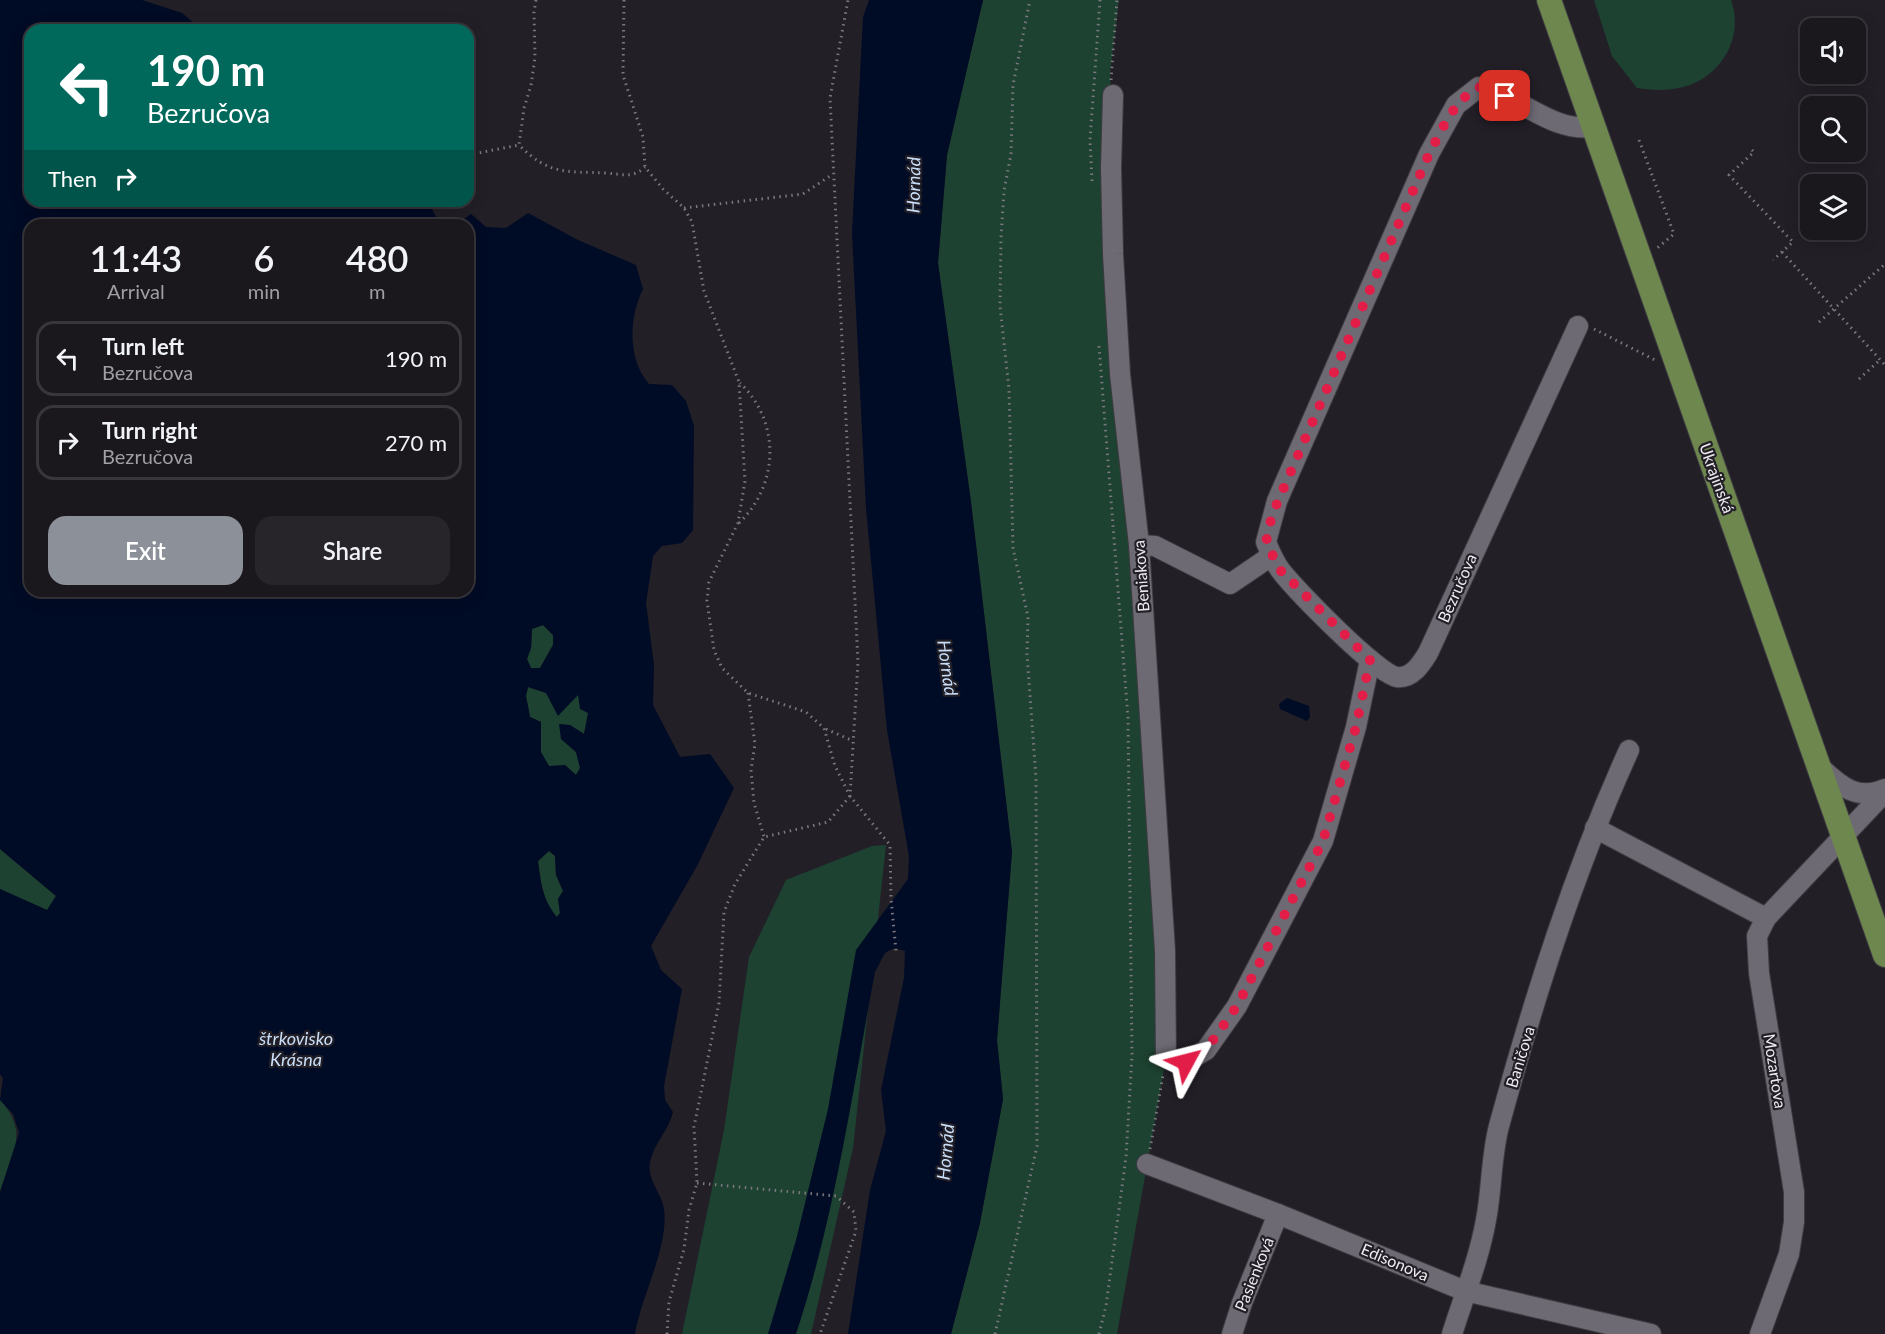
<!DOCTYPE html>
<meta charset="utf-8">
<style>
:root{--surface:#1a171d;--page:#27242a;--text:#f1f3f6;--muted:#9f9fa4;--line:#38363b;--accent:#8c9099}
body{margin:0;font-family:Lato,sans-serif;background:var(--page);color:var(--text);height:100vh;display:flex;flex-direction:column;font-size:22px;white-space:nowrap}
*{box-sizing:border-box;margin:0}
p{font-size:20px;color:var(--muted)}
.icon{flex:none;width:33px;height:33px;fill:none;stroke:currentColor;stroke-width:2;stroke-linecap:round;stroke-linejoin:round}
.map{position:relative;flex:1;overflow:hidden}
.sheet{position:absolute;left:24px;top:219px;width:450px;height:378px;display:flex;flex-direction:column;background:var(--surface);border-radius:18px;box-shadow:0 3px 15px #0003,0 0 0 2px var(--line)}
.sheet>*{flex:none}
.guide{position:absolute;left:24px;top:24px;width:450px;height:183px;border-radius:18px;box-shadow:0 3px 15px #0003,0 0 0 2px var(--line);background:#00695c;color:#fff;overflow:hidden}
.tools{position:absolute;left:1800px;top:18px;display:grid;gap:12px}
.tools a{display:grid;place-items:center;width:66px;height:66px;border-radius:12px;background:var(--surface);box-shadow:0 3px 15px #0003,0 0 0 2px var(--line);font-size:30px}
.pin{position:absolute;display:grid;place-items:center;width:51px;height:51px;color:#fff;margin:-26px;border-radius:12px;box-shadow:0 3px 9px #0006}
.me{position:absolute;width:66px;margin:-33px;rotate:52deg;stroke-linejoin:round;filter:drop-shadow(0 0 4px #0008)}
.turn{display:flex;align-items:center;gap:21px;height:126px;padding:0 24px;font-size:27px}
.turn .icon{width:78px;height:78px;stroke-width:2.5}
.turn b{display:block;font-size:42px;line-height:51px}
.then{display:flex;align-items:center;height:57px;padding:0 24px;background:#0003;gap:12px;font-size:22px}
.eta{display:flex;justify-content:space-evenly;align-items:center;height:102px;text-align:center}
.eta b{font-size:36px;font-weight:600;line-height:42px}
.cta{display:flex;gap:12px;margin-top:auto;padding:12px 24px}
.cta a{flex:1;height:69px;border-radius:18px;background:var(--accent);color:#fff;font-size:24px;font-weight:600;line-height:69px;text-align:center}
.cta a+a{background:var(--page);color:var(--text)}
ul{padding:0;list-style:none}
li{display:flex;align-items:center;gap:18px;height:75px;margin:0 12px 9px;padding:0 12px;border:3px solid var(--line);border-radius:18px}
li div{flex:1}
li b{display:block;font-size:22px}
li em{font-style:normal}
.map>svg:first-child{display:block}
</style>
<div class="map">
<svg width="1885" height="1334" viewBox="0 0 1885 1334">
<rect width="100%" height="100%" fill="#221f27"/>
<!-- green -->
<g fill="#1d4231">
<polygon points="983,0 1119,0 1110,73 1166,1058 1117,1334 951,1334 980,1223 1003,1099 997,1040 1012,852 971,502 938,263 947,155"/>
<path d="M1594,0h137c14,39 -12,80 -52,88 -15,3 -28,2 -42,0l-25,-32z"/>
<polygon points="543,625 553,635 553,645 540,668 531,668 527,659 531,648 532,629"/>
<polygon points="528,687 546,693 579,694 589,713 584,734 570,725 561,739 576,752 580,768 576,775 565,765 549,767 541,752 541,722 530,717 526,696"/>
<polygon points="886,845 853,1148 811,1334 682,1334 724,1130 749,957 786,880 872,846"/>
<polygon points="0,849 56,896 47,910 0,889"/>
<path d="M549,851l6,5 1,19 7,16 -5,8 2,14 -4,5c-13,-19 -15,-35 -18,-57z"/>
<path d="M0,1100c30,33 12,54 0,92z"/>
</g>
<!-- water -->
<g fill="#000b25" fill-rule="evenodd">
<path d="M0,0h142l40,13 20,17h-172v171h398l12,24h-410v366h438v-366h-12l15,-11 15,13 20,1 22,-15 50,27 58,25 7,24c-14,28 -16,70 6,95l23,1 14,16 8,25 -1,104 -11,13 -20,3 -9,10 -7,47 8,62 -1,40 27,52 30,-3 24,34 -37,78 -46,80 10,24 21,19 -18,97 1,14 8,12c-4,18 -19,31 -23,50 -4,16 12,32 14,47 5,38 -23,87 -29,125h-635v-142l19,-59 -6,-19 -13,-14 3,-22 -3,-4v-185l47,21 9,-14 -56,-47zM543,625l10,10v10l-13,23h-9l-4,-9 4,-11 1,-19zM528,687l18,6 12,23 20,-21 2,14 8,4 -4,21 -14,-9 -11,-1 2,15 15,13 4,16 -4,7 -11,-10 -16,1 -8,-14v-30l-11,-5 -4,-21zM549,851l6,5 1,19 7,16 -5,8 2,14 -3,4c-15,-18 -16,-34 -19,-56z"/>
<path d="M869,0h114l-36,155 -9,108 33,239 41,350 -15,188 6,59 -23,124 -29,111h-103l22,-144 16,-59 -5,-41 23,-112 1,-27 -11,-3 -9,5 -10,19c-23,122 -40,244 -79,362h-28l28,-94 32,-131 28,-159 52,-71 1,-23 -22,-126 -21,-222 -14,-275 11,-216z"/>
<polygon points="1287,698 1309,706 1310,717 1307,721 1280,709 1279,704"/>
</g>
<g fill="none" stroke-linecap="round" stroke-linejoin="round">
<!-- minor casing -->
<g stroke="#3e3b41" stroke-width="22">
<g id="minor">
<polyline points="1113,95 1111,168 1113,254 1120,374 1139,545 1165,951 1166,1058 1186,1062 1206,1050 1237,1006 1323,841 1356,727 1370,660"/>
<path d="M1578,326l-150,327c-7,11 -16,26 -31,24 -19,-2 -102,-88 -116,-106 -7,-9 -11,-19 -15,-29l11,-41 152,-347 27,-49 23,-18c40,8 72,46 115,40"/>
<polyline points="1139,545 1155,546 1230,584 1271,556"/>
<path d="M1821,768c20,19 37,33 64,21"/>
<polyline points="1595,828 1766,918"/>
<polyline points="1147,1164 1278,1214 1465,1291 1651,1334"/>
<polyline points="1232,1334 1242,1303 1278,1214"/>
<path d="M1452,1334c12,-38 27,-75 34,-114 6,-31 5,-64 13,-94 35,-128 75,-255 130,-376"/>
<polyline points="1760,1334 1789,1254 1794,1222 1794,1192 1759,973 1757,936 1766,918 1885,792"/>
</g>
</g>
<!-- major casing -->
<g stroke="#3e3b41" stroke-width="26">
<polyline id="major" points="1549,0 1885,955"/>
</g>
<!-- path -->
<g stroke="#7b787f" stroke-width="3" stroke-dasharray="1.5 4.5" stroke-linecap="butt">
<path d="M536,0l-2,12 1,46 -4,27 -7,23 -5,37c31,31 48,26 87,28 16,1 26,6 39,-6"/>
<polyline points="624,0 623,75 643,137 645,167 663,189 684,208 692,222 704,291 739,382 745,481 738,523 709,582 707,601 714,650 722,668 748,693 806,712 824,728 835,766 850,796 890,845 891,899 896,951"/>
<polyline points="1111,80 1117,0"/>
<polyline points="1639,140 1674,234 1656,249"/>
<polyline points="1752,150 1754,152 1729,175 1793,242 1773,260"/>
<polyline points="468,155 519,145"/>
<polyline points="1092,181 1090,140 1100,0"/>
<polyline points="684,208 803,194 833,174"/>
<polyline points="1782,252 1885,365"/>
<polyline points="1819,322 1885,264"/>
<polyline points="1594,329 1657,361"/>
<polyline points="1859,379 1880,360"/>
<path d="M739,523c40,-38 42,-101 1,-140"/>
<polyline points="748,693 755,744 751,770 754,803 764,837"/>
<polyline points="826,729 851,740"/>
<polyline points="1150,1149 1163,1075"/>
<polyline points="697,1183 836,1196 854,1212 856,1231 820,1334"/>
<polyline points="667,1334 669,1302 684,1249 689,1210 697,1183 694,1127 719,1003 724,912 735,884 764,837 828,822 850,796 858,662 830,98 848,0"/>
<polyline points="995,1334 1037,1146 1036,778 1027,654 1028,617 1013,548 1009,389 1000,306 1001,238 1004,191 1011,154 1013,85 1030,0"/>
<polyline points="1099,1334 1106,1306 1126,1157 1132,1055 1128,718 1099,346"/>
</g>
<!-- minor -->
<use href="#minor" stroke="#6e6a74" stroke-width="20"/>
<!-- major -->
<use href="#major" stroke="#6d874e" stroke-width="24"/>
</g>
<g fill="none" stroke-linecap="round" stroke-linejoin="round">
<!-- route -->
<path stroke="#e11d48" stroke-width="10" stroke-dasharray="0 18" d="M1186,1062l20,-12 31,-44 86,-165 33,-114 14,-67 -90,-90 -14,-28 6,-27 157,-361c13,-24 24,-53 50,-67l26,9"/>
</g>
<g text-anchor="middle" stroke-width="4.5" stroke-linejoin="round" paint-order="stroke">
<!-- street labels -->
<g font-size="16" fill="#eeebf1" stroke="#221f27">
<text transform="translate(1717 478) rotate(70)" y="6">Ukrajinská</text>
<text transform="translate(1141 576) rotate(-94)" y="6">Beniakova</text>
<text transform="translate(1457 588) rotate(-66)" y="6">Bezručova</text>
<text transform="translate(1520 1057) rotate(-73)" y="6">Baničova</text>
<text transform="translate(1775 1071) rotate(81)" y="6">Mozartova</text>
<text transform="translate(1395 1262) rotate(23)" y="6">Edisonova</text>
<text transform="translate(1254 1274) rotate(-68)" y="6">Pasienková</text>
</g>
<!-- water labels -->
<g font-size="18" font-style="italic" fill="#c9def8" stroke="#221f27">
<text transform="translate(914 185) rotate(-89)" y="6">Hornád</text>
<text transform="translate(947 668) rotate(82)" y="6">Hornád</text>
<text x="296" y="1045">štrkovisko<tspan x="296" dy="21">Krásna</tspan></text>
<text transform="translate(946 1152) rotate(-85)" y="6">Hornád</text>
</g>
</g>
</svg>
<div class="tools">
<a><svg class="icon" aria-label="sound" viewBox="0 0 24 24"><path d="M4 9h4l5-4v14l-5-4H4zM17 9q2 3 0 6"/></svg></a>
<a><svg class="icon" aria-label="search" viewBox="0 0 24 24"><circle cx="10" cy="10" r="6"/><path d="M15 15l6 6"/></svg></a>
<a><svg class="icon" aria-label="layers" viewBox="0 0 24 24"><path d="M12 4l9 5-9 5-9-5zM3 14l9 5 9-5"/></svg></a>
</div>
<div class="pin" style="left:1505px;top:96px;background:#d93025"><svg class="icon" aria-label="arrive" viewBox="0 0 24 24"><path d="M6 21V4h12l-3 4 3 4H6"/></svg></div>
<svg class="me" style="left:1186px;top:1062px" viewBox="-20 -20 40 40"><path d="M0-17L14 15 0 8-14 15z" fill="#e11d48" stroke="#fff" stroke-width="4"/></svg>
<div class="guide">
<div class="turn"><svg class="icon" aria-label="left" viewBox="0 0 24 24"><path d="M17 20v-9H6M10 6l-5 5 5 5"/></svg><div><b>190 m</b>Bezručova</div></div>
<div class="then">Then<svg class="icon" aria-label="right" viewBox="0 0 24 24"><path d="M7 20v-9h11M14 6l5 5-5 5"/></svg></div>
</div>
<section class="sheet">
<div class="eta">
<div><b>11:43</b><p>Arrival</p></div>
<div><b>6</b><p>min</p></div>
<div><b>480</b><p>m</p></div>
</div>
<ul>
<li><svg class="icon" aria-label="left" viewBox="0 0 24 24"><path d="M17 20v-9H6M10 6l-5 5 5 5"/></svg><div><b>Turn left</b><p>Bezručova</p></div><em>190 m</em></li>
<li><svg class="icon" aria-label="right" viewBox="0 0 24 24"><path d="M7 20v-9h11M14 6l5 5-5 5"/></svg><div><b>Turn right</b><p>Bezručova</p></div><em>270 m</em></li>
</ul>
<div class="cta"><a>Exit</a><a>Share</a></div>
</section>
</div>
